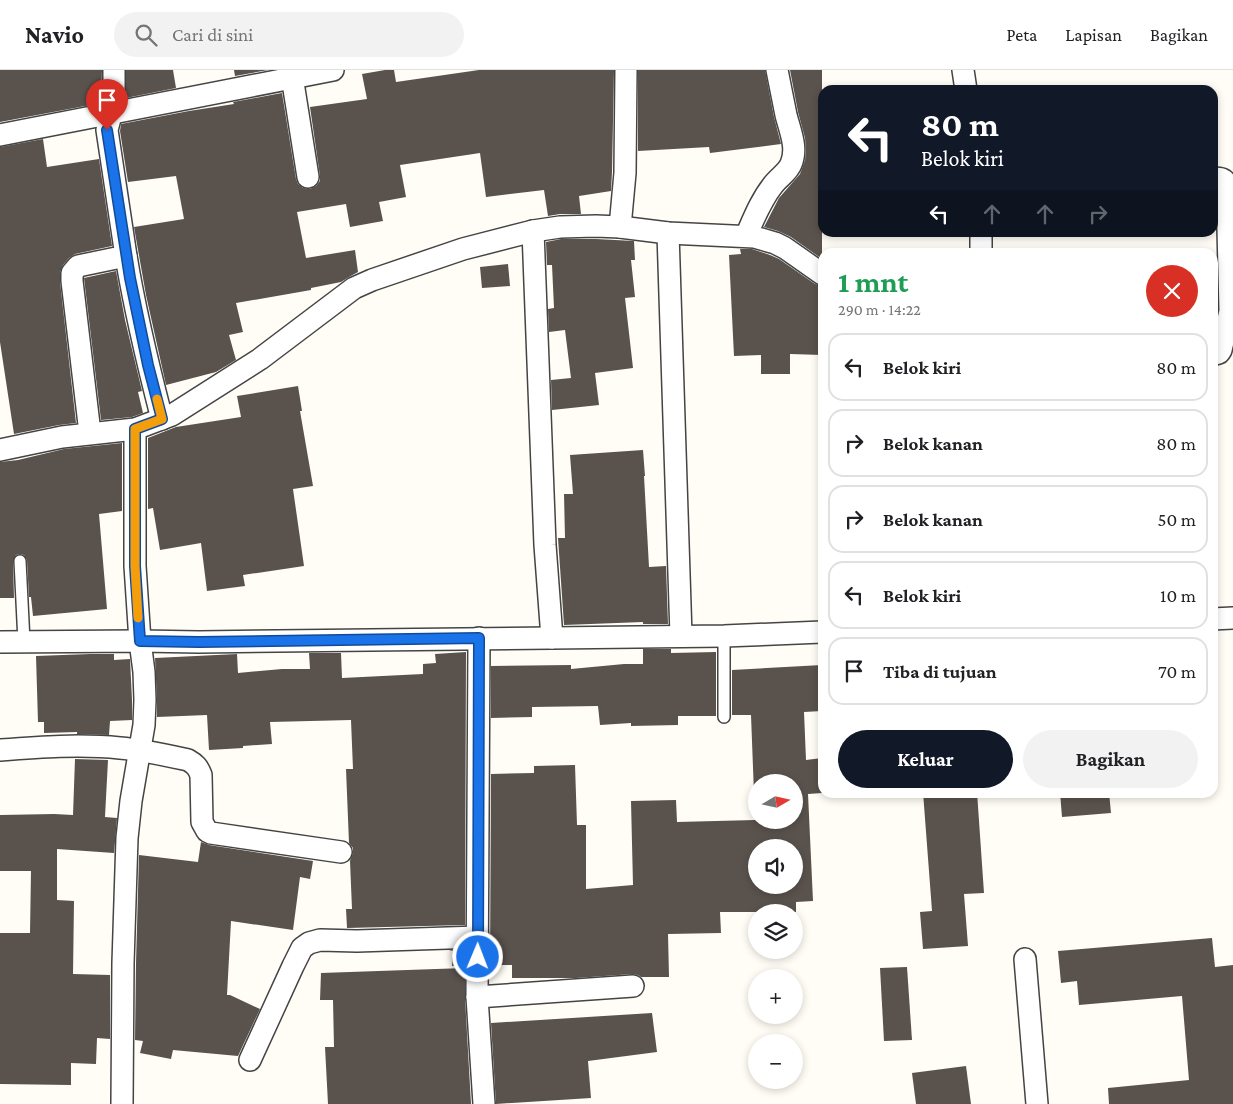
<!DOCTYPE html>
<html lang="id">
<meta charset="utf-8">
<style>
:root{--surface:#fff;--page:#f2f2f2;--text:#202124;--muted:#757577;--line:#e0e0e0;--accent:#111827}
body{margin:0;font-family:"Crimson Pro",serif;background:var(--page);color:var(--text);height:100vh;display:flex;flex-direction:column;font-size:19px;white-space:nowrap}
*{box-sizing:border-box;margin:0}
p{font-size:16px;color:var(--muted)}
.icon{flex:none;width:28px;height:28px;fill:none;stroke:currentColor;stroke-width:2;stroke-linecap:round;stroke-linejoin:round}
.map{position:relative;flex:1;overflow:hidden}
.details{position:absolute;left:818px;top:178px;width:400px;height:550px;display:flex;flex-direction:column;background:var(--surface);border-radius:15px;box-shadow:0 2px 8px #0003}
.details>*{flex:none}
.guide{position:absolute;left:818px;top:15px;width:400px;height:152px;border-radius:15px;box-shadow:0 2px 8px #0003;background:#111827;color:#fff;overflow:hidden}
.needle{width:32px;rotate:81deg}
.fabs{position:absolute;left:748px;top:704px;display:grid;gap:10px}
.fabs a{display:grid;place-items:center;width:55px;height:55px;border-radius:50%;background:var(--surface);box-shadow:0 2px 8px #0003;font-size:25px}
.pin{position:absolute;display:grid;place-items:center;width:42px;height:42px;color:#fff;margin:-51px -21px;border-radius:50% 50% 50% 0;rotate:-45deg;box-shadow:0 0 5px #0007}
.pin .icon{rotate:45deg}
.me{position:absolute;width:55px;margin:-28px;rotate:1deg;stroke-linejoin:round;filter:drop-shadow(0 0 4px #0008)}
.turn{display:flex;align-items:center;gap:18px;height:105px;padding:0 20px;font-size:22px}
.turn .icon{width:65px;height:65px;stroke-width:2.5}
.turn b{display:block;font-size:35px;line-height:42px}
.lanes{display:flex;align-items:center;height:48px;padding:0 20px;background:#0003;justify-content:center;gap:25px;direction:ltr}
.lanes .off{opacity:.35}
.round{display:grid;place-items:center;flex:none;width:52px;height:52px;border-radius:26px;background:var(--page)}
.head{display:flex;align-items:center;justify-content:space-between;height:85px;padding:0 20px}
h1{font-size:30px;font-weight:700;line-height:38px;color:#1e9e55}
.button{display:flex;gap:10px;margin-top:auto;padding:10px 20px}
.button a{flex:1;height:58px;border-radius:30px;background:var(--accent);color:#fff;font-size:20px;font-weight:700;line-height:58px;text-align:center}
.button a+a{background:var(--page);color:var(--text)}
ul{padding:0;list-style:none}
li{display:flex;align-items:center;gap:15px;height:68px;margin:0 10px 8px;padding:0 10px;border:2px solid var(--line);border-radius:15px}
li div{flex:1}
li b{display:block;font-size:19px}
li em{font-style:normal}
header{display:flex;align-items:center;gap:30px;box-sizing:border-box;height:70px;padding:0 25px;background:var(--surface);border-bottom:1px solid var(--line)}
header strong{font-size:24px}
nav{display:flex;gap:28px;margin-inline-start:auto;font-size:18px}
.search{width:350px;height:45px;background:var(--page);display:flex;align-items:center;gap:12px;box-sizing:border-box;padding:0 18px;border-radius:28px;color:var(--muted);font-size:19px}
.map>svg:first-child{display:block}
</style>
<header>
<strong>Navio</strong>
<div class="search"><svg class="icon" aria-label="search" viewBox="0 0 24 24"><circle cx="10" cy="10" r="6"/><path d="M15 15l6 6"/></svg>Cari di sini</div>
<nav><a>Peta</a><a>Lapisan</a><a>Bagikan</a></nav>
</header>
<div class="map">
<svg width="1233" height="1034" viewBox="0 0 1233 1034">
<rect width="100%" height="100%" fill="#fffdf5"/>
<!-- building -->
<g fill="#5a524d" fill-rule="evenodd">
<polygon points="0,0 102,0 101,33 0,52"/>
<polygon points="126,0 173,0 176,18 126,28"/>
<polygon points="234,0 268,0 235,6"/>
<polygon points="385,0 394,0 396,12 479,0 614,0 612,102 611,121 579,126 581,144 560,144 548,146 544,120 486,127 480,83 400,95 406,127 379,132 383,151 350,157 346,134 297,142 306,188 355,180 358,202 349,207 341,212 311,218 311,220 236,233 243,262 229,265 236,290 216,302 166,315 146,225 134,157 184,149 176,106 128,112 120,61 121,54 189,41 234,34 233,32 282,23 296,109 298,114 303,118 310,119 316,116 320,111 320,106 310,37 367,29 362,4"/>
<polygon points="638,0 765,0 774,47 781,74 710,83 709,77 638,81"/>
<polygon points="790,0 822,0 822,189 791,167 778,161 764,157 779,128 800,104 805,90 806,81 805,68 798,42"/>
<polygon points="43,69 47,97 99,89 112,176 75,184 69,188 63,195 60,202 60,212 76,353 59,355 14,364 0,272 0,77"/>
<polygon points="561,169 596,169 634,171 635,190 631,190 635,227 625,228 633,298 595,303 599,335 552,340 551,310 571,308 565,260 549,262 548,239 554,238 552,195 547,195 546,172"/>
<polygon points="740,179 752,179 770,185 779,189 815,214 822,216 822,285 790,284 790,304 761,304 761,285 734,286 729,185 741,184"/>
<polygon points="508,194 510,216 482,218 480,197"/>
<polygon points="116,201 125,250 142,321 138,322 143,343 132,347 101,350 84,208"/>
<polygon points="298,316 302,341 300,341 313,416 293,419 304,496 243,505 245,516 207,521 201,473 160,480 153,438 148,439 148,368 176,357 241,347 237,326"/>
<polygon points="122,373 122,441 99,444 107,539 33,546 31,527 29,527 27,490 24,485 20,484 16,485 13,491 14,528 0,528 0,392 18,390 64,379"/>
<polygon points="643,380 645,406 644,406 649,497 666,496 668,554 643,554 643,552 564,555 558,468 565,468 564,424 573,424 570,385"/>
<polygon points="643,579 671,579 671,583 716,582 716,646 678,646 678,655 631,656 631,653 600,655 598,636 532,637 532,647 491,648 491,596 571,595 571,599 624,594 643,594"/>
<polygon points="466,582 465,855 347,858 346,839 352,839 350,791 353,783 353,778 349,773 346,699 353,699 351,650 270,652 272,674 243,676 243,678 209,680 207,645 157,647 157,630 155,588 237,584 238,603 282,599 310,599 309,583 341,583 342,608 423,604 423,594 436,593 435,584"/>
<polygon points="90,584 114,584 114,590 130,589 132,630 132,650 110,651 109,665 77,664 77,662 44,663 44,652 38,652 36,586"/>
<path d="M822,595v46l-18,1 2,48 16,-2v35l-14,1 5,107 -17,1v10h-76l1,21 -53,1 1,43h-28l-3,-2 -6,-1 -56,4h-64v-13h-22l1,-191 43,-1v-7l41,-1 2,60h9v64l47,-4 -2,-84 45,-1 1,22 78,-2 -4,-105h-19v-45zM756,712h38v38h-38zM756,778h38v37h-38z"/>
<polygon points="75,689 108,690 105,747 117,748 114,783 57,779 57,830 74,831 73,904 110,905 110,969 97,968 96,994 71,993 71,1015 0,1014 0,863 30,863 31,801 0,801 0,745 54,744 73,745"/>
<polygon points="923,722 977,722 984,823 964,824 968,876 923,879 920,842 932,841"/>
<polygon points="1060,722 1109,722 1111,743 1062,747"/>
<polygon points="201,772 209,775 313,791 310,809 300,807 293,860 231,851 227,925 230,925 260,939 238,986 173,980 171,989 140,983 143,971 135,970 136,893 139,785 198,792"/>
<polygon points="1212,868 1215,897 1233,895 1233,1034 1109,1034 1108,1018 1189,1010 1182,926 1079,935 1077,911 1061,913 1058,881"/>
<polygon points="449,880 465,880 465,895 452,896 453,881"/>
<polygon points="907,897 912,970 884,971 880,898"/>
<polygon points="465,898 465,928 471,1034 328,1034 325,977 334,977 333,930 320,930 321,903"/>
<polygon points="652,943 657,982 588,991 591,1028 496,1034 491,953"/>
<polygon points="966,996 971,1034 916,1034 912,1003"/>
</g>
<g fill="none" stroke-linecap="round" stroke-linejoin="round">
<!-- service casing -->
<g stroke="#444" stroke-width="14">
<g id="service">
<polyline points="20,491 24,572"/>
<polyline points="724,647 724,566"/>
</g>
</g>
<!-- minor casing -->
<g stroke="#444" stroke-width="24">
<g id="minor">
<polyline points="291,0 308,107"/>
<polyline points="963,0 966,20"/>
<polyline points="0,65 333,0"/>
<path d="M1212,108c8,0 14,0 15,9l3,124 -9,39 -2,3 -7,2"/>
<polyline points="620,157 625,103 626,0"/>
<polyline points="533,161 545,475 552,568"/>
<polyline points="668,163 681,566"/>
<path d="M746,166c8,-18 15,-36 27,-51 5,-7 15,-13 18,-21 7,-16 -1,-33 -5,-49 -3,-15 -6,-30 -9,-45"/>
<polyline points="981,182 981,162"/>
<path d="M126,186c9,55 22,109 36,163"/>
<polyline points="90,363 72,211 72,203 78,196 126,186 107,60 114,33 114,0"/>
<polyline points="0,380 62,367 135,359 172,345 260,289 354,218 372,210 463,179 533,161 560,157 596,156 620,157 668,163 754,167 775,173 785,178 822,204"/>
<polyline points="1212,549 1233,548"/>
<polyline points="479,568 477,927 484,1034"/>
<polyline points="0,572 140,571 199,572 724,566 822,562"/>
<path d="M0,680c40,-3 80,-6 120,-2 23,2 45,7 68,12 7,4 10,7 13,15l1,47 5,9 4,2 130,19"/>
<polyline points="1025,889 1037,1034"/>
<polyline points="477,927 633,916"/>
<polyline points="250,990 293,896 302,878 309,873 320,870 357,871 478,867"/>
<polyline points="122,1034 123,893 127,768 131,731 144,655 145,630 144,602 140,571 135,496 135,359"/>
</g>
</g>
<!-- service -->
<use href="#service" stroke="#fff" stroke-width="11"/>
<!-- minor -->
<use href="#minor" stroke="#fff" stroke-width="21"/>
</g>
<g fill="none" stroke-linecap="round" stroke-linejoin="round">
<!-- route casing -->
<g stroke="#114b97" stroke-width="12">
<polyline id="route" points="107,60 130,208 148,295 162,349 135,359 135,496 140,571 199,572 479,568 478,887"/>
</g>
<!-- route -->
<use href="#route" stroke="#1a73e8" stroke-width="9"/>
<!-- slow -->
<polyline stroke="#f59e0b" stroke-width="9" points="138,548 135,496 135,359 162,349 157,329"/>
</g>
</svg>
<div class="fabs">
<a><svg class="needle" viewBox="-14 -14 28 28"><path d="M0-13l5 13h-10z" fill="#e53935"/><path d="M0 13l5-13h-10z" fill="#757577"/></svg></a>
<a><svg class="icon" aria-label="sound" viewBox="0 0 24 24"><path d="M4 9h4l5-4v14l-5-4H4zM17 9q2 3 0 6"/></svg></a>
<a><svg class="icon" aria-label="layers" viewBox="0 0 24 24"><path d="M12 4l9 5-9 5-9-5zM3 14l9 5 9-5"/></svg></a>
<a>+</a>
<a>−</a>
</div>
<div class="pin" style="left:107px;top:60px;background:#d93025"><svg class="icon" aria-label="arrive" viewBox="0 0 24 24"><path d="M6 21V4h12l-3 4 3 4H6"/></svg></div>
<svg class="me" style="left:478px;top:887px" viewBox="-20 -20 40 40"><circle r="17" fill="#1a73e8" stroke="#fff" stroke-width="3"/><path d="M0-11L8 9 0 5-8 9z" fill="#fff"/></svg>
<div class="guide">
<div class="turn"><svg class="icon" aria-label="left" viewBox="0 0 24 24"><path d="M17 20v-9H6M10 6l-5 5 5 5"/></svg><div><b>80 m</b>Belok kiri</div></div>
<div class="lanes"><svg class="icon" aria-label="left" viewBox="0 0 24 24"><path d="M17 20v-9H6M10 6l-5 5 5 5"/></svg><svg class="icon off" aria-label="ahead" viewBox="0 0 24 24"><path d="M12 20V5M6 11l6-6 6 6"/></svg><svg class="icon off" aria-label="ahead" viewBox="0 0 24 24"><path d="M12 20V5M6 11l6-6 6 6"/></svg><svg class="icon off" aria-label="right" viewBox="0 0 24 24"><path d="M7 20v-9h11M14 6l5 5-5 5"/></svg></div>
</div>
<section class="details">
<div class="head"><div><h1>1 mnt</h1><p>290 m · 14:22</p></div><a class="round" style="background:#d93025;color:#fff"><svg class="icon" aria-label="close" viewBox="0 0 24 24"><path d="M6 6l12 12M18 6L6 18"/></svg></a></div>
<ul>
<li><svg class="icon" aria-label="left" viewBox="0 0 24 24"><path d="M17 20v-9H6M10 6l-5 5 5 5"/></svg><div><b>Belok kiri</b></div><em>80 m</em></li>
<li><svg class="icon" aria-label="right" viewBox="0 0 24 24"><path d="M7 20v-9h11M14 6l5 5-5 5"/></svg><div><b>Belok kanan</b></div><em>80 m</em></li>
<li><svg class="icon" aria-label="right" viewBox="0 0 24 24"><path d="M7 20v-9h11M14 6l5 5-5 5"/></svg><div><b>Belok kanan</b></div><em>50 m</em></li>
<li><svg class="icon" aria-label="left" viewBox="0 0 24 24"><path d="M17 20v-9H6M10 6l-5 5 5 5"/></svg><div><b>Belok kiri</b></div><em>10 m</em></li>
<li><svg class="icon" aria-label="arrive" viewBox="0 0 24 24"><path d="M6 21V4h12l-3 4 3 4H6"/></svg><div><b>Tiba di tujuan</b></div><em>70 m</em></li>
</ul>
<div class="button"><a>Keluar</a><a>Bagikan</a></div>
</section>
</div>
